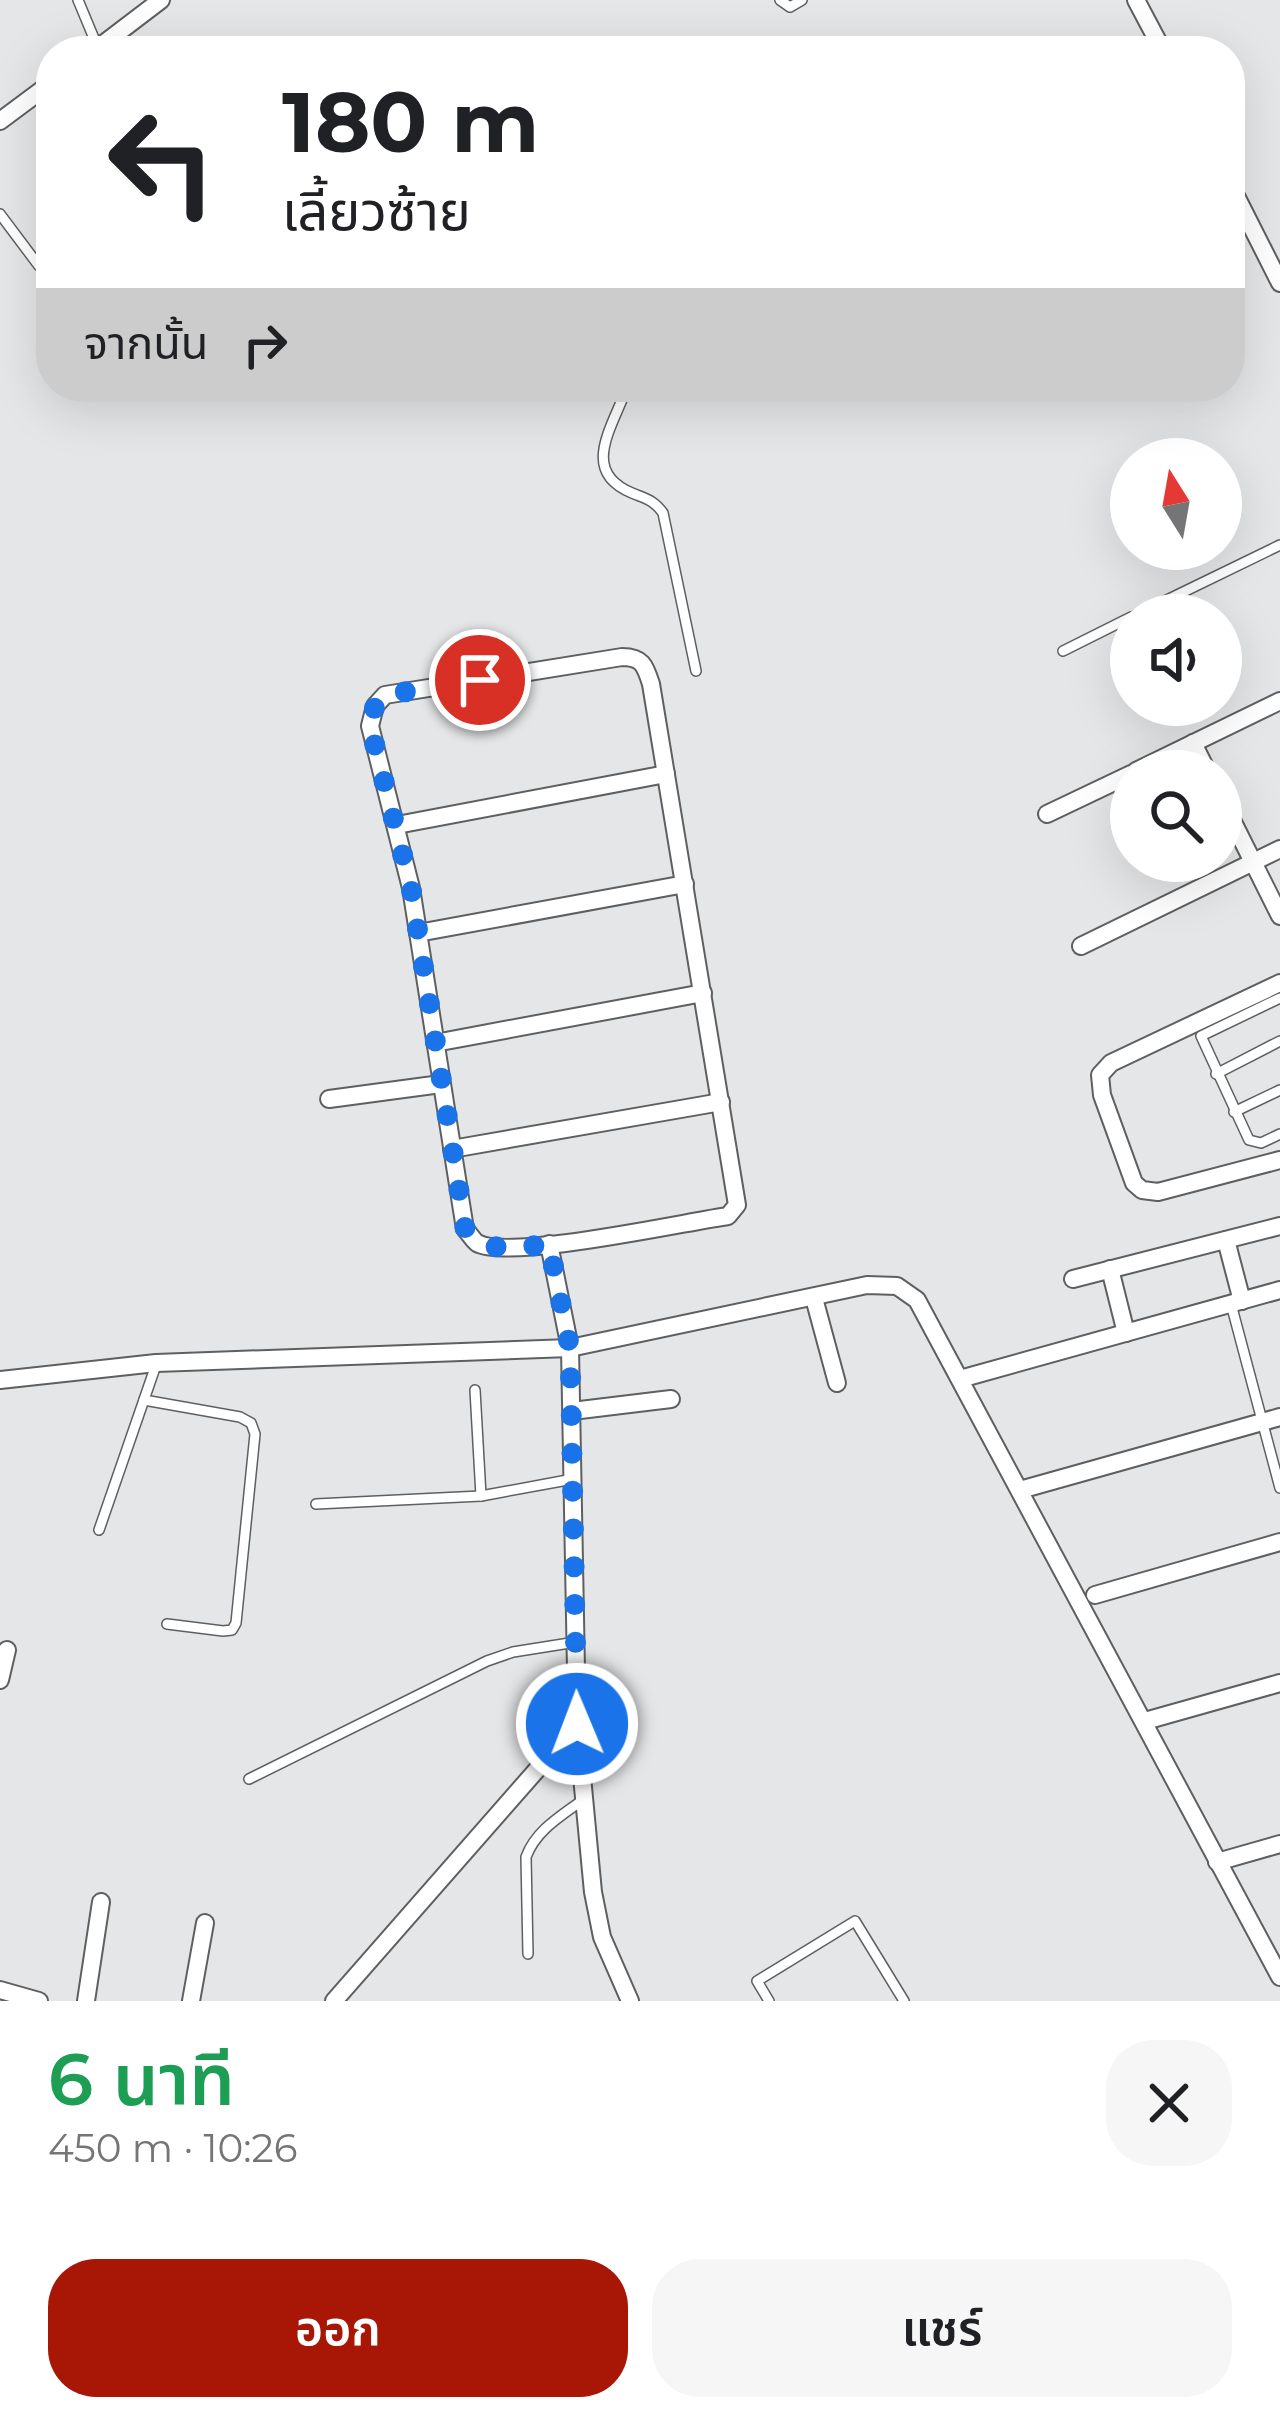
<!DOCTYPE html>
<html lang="th">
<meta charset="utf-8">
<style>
:root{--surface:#fff;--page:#f6f6f6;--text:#202124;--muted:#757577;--accent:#a81606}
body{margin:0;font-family:Montserrat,"Noto Sans Thai",sans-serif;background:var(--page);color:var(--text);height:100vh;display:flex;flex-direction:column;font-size:45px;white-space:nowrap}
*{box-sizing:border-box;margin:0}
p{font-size:39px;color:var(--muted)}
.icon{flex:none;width:66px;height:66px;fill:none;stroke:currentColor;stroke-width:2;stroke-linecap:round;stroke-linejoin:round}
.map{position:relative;height:2001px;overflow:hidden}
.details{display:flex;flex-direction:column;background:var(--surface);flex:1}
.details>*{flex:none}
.hud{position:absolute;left:36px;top:36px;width:1209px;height:366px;border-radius:48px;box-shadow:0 12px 48px #0002;background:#fff;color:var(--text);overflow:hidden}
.needle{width:78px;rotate:349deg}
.tools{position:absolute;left:1110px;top:438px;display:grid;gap:24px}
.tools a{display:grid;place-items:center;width:132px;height:132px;border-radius:50%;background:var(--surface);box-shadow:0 12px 48px #0002;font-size:60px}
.pin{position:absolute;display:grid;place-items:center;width:102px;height:102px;color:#fff;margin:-51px;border:6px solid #fff;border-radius:50%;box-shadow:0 3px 12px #0007}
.me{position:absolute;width:132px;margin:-66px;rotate:359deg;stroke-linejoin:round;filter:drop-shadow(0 0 9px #0008)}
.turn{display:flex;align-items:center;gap:42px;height:252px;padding:0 48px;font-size:54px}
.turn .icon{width:156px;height:156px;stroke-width:2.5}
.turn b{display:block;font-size:84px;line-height:102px}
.then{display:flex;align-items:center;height:114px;padding:0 48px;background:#0003;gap:24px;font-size:45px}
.round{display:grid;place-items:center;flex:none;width:126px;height:126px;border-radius:48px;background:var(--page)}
.headline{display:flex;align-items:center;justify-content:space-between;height:204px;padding:0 48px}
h1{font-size:72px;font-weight:600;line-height:90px;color:#1e9e55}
.action{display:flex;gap:24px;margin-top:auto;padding:24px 48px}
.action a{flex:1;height:138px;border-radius:48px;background:var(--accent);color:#fff;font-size:48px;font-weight:600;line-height:138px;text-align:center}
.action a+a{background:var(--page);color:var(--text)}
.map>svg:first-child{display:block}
</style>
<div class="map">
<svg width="1280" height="2001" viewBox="0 0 1280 2001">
<rect width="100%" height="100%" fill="#e5e6e8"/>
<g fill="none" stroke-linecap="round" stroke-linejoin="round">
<!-- service casing -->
<g stroke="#5e5f60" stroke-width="12">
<g id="service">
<polyline points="78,0 98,48"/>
<polyline points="780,0 790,7 802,0"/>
<polyline points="0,214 39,266"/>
<path d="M627,387c-14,40 -48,84 5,106 14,6 22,7 31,20l33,158"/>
<polyline points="1136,615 1280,545"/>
<polyline points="1063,651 1131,617"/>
<polyline points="1280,998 1201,1036 1249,1140 1261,1143 1280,1134"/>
<polyline points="1216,1074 1280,1041"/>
<polyline points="1234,1112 1280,1090"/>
<polyline points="1231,1304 1280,1488"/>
<polyline points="475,1390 481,1496"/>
<polyline points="144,1400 240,1417 251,1423 255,1434 236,1623 232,1630 223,1631 167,1624"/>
<polyline points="316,1504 481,1496 573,1479"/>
<polyline points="99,1530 156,1365"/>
<polyline points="249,1779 487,1661 513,1652 576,1642"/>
<path d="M528,1954l-2,-97c10,-27 35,-41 58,-58"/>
<polyline points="769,2001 757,1981 855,1921 904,2001"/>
</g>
</g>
<!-- minor casing -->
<g stroke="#5e5f60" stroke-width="20">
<g id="minor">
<polyline points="1136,0 1163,51"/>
<polyline points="94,51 161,0"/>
<polyline points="0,121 51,83"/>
<polyline points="1230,184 1280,283"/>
<path d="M622,657c20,0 23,8 29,27l86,521 -9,11c-43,6 -220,45 -251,27 -4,-3 -8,-10 -12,-14l-54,-341 -41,-162 5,-20 10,-11z"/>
<polyline points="1193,743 1207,771"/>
<polyline points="1136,771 1280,701"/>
<polyline points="1221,798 1280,916"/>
<polyline points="1047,814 1131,774"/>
<polyline points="397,825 666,774"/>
<polyline points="418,933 685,884"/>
<polyline points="1081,946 1280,849"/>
<polyline points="1280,983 1111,1063 1100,1075 1102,1095 1134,1183 1142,1190 1158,1192 1280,1160"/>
<polyline points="435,1043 703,993"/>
<polyline points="329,1099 441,1084"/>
<polyline points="452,1149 721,1102"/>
<polyline points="1226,1240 1242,1301"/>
<polyline points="549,1244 570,1348 577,1724 593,1892 602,1937 630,2001"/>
<polyline points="1110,1269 1126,1333"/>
<polyline points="1073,1279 1280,1226"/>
<polyline points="814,1298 837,1383"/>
<polyline points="960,1379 1280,1290"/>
<polyline points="0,1380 156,1363 570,1348 867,1285 897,1286 917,1300 1280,1977"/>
<polyline points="572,1411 671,1399"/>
<polyline points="1020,1490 1280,1417"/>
<polyline points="1095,1595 1280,1542"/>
<polyline points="0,1680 7,1650"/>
<polyline points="1145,1721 1280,1683"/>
<polyline points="1217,1862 1280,1844"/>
<polyline points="0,1990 39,2001"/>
<polyline points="86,2001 101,1902"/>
<polyline points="191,2001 205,1923"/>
<polyline points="334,2001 577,1724"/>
</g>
</g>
<!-- service -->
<use href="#service" stroke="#fff" stroke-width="9"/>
<!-- minor -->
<use href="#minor" stroke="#fff" stroke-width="16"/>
</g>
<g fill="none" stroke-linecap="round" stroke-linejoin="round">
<!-- route -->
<path stroke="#1a73e8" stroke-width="21" stroke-dasharray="0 37.8" d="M480,680l-95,15 -10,11 -5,20 41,162 54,340c20,28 54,19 84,16l21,104 7,376"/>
</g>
</svg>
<div class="tools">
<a><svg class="needle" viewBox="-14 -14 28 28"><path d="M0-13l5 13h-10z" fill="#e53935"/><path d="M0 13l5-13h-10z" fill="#757577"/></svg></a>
<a><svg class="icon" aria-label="sound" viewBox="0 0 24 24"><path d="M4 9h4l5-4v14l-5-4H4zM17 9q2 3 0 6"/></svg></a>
<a><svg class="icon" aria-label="search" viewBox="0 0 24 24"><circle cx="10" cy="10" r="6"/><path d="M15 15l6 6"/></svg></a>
</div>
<div class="pin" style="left:480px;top:680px;background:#d93025"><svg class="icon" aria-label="arrive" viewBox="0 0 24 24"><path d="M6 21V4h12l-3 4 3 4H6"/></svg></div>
<svg class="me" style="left:577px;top:1724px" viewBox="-20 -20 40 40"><circle r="17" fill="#1a73e8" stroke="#fff" stroke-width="3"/><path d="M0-11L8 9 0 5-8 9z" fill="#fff"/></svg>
<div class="hud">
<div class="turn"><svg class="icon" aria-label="left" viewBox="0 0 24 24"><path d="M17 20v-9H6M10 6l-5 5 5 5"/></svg><div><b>180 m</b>เลี้ยวซ้าย</div></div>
<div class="then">จากนั้น<svg class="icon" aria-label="right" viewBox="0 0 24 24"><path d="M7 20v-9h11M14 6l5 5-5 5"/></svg></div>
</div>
</div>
<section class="details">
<div class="headline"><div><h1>6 นาที</h1><p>450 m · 10:26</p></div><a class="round"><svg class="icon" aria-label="close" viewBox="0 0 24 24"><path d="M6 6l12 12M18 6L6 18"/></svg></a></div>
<div class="action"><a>ออก</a><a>แชร์</a></div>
</section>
